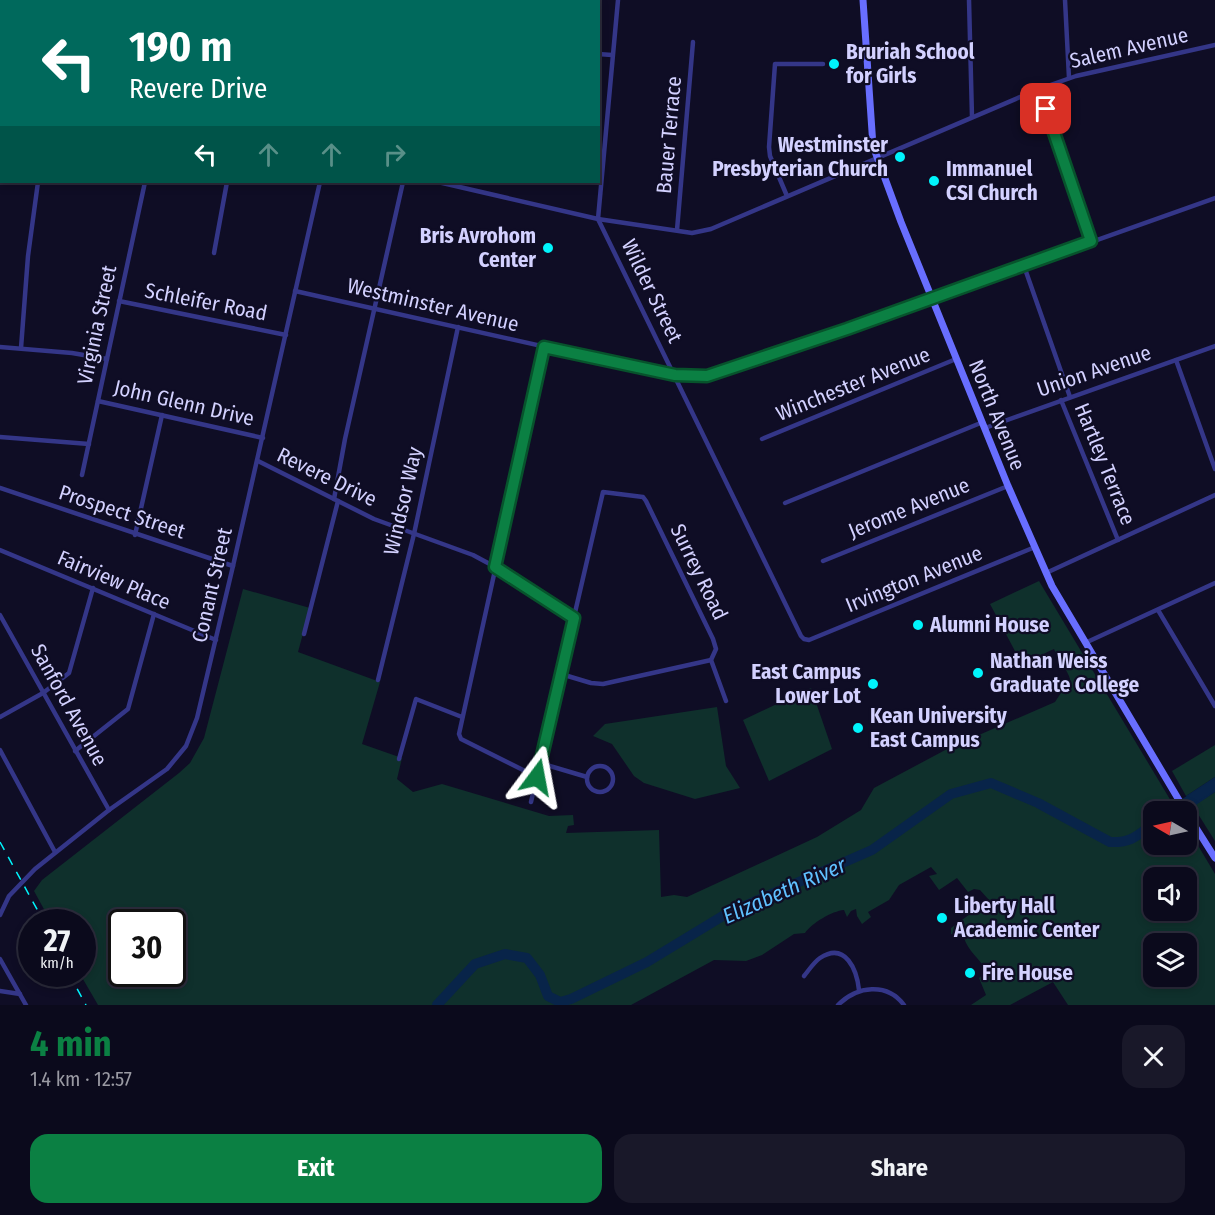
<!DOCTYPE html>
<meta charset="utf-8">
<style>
:root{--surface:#0b0a1c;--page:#191829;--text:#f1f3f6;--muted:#9a9aa3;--line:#2b2b3b;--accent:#0b8043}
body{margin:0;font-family:"Fira Sans Condensed",sans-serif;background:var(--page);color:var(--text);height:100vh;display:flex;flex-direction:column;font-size:22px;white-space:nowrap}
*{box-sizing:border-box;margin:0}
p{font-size:20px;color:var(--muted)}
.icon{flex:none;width:33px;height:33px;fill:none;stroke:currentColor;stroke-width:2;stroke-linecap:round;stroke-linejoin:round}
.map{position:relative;height:1005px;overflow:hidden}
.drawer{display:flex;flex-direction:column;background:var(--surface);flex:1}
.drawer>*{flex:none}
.hud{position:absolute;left:0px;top:0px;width:600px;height:183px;box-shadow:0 3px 9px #0003,0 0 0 2px var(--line);background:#00695c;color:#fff;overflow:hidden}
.needle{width:39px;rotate:279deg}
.fabs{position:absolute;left:1143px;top:801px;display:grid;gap:12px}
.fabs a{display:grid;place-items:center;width:54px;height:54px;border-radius:12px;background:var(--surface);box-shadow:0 3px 9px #0003,0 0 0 2px var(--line);font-size:30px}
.speed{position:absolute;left:18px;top:909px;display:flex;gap:12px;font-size:30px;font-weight:700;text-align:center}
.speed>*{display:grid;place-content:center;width:78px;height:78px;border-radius:50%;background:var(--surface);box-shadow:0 3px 9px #0003,0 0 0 2px var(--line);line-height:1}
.speed small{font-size:15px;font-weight:400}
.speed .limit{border:3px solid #111;border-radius:9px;background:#fff;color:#111}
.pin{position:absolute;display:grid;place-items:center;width:51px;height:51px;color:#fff;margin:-26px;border-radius:12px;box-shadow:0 3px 9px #0006}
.me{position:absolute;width:66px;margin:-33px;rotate:13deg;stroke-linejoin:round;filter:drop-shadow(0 0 4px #0008)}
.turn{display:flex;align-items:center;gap:21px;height:126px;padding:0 30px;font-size:27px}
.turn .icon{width:78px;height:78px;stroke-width:2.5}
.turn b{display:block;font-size:42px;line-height:51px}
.lanes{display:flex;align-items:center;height:57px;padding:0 30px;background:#0003;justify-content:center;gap:30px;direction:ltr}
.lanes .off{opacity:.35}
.round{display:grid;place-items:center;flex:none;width:63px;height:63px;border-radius:18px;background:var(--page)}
.headline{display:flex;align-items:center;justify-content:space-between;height:102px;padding:0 30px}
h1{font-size:36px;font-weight:700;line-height:45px;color:var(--accent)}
.action{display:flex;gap:12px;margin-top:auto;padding:12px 30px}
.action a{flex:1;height:69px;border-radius:18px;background:var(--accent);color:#fff;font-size:24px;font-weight:700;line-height:69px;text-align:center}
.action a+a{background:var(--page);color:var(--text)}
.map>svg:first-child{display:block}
</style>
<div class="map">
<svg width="1215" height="1005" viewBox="0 0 1215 1005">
<rect width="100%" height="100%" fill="#0f0d25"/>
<!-- green -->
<g fill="#0f302c" fill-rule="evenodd">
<path d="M1039,581l138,230 -23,1v32h32l1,-17 28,47v131h-147l-15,-23 -43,23h-39l15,-10 -7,-17 8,-7c-8,-13 -19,-20 -23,-33l-13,-4v-6l38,-28 -9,-10 -6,-1 -6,3 -11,-14 -18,12 -10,-14 8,-2 -6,-7 -32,18 -10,15 -21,12 3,5 -9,7 -5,-8 -1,-7 -5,2 -4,6 -3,-7c-12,1 -32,13 -39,23l-11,1 -32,21 -16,6 -32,-1 -83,45h-533l-18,-31h2v-52h-31l-17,-31 8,-11 137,-107 11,-10 14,-25 39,-149 67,19 -12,44 82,30 -18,62 40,14 -5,21 16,13 29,-8 107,32 24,-1 1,10 -6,1 -2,7 93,-3 2,67 13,-2 13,2 130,-60 44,-27 13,-22 75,-40 106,-46 15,-23c-2,-8 -12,-20 -16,-30 -14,6 -24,15 -38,4l-26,-49zM1154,878h32v32h-32zM122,922h50v52h-50zM1154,944h32v32h-32z"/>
<polygon points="811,688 832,749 769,781 743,720"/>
<polygon points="717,707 726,766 740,788 695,799 644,783 634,776 612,744 593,736 605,724"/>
<polygon points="1215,745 1215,777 1186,796 1172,771"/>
<polygon points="1215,792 1215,841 1193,806"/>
</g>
<!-- water -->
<polygon fill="#082449" points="1215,777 1215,792 1193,807 1186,796"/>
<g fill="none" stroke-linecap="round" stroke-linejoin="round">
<!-- river -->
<g stroke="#082449" stroke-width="10">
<polyline points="1170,812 1215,785"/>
<path d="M437,1005l38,-41 30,-10 22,4 13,17 8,21 12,6 11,-3 76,-37 79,-48 146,-64 79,-56 40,-11 47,20 72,39c22,1 28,-7 44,-19"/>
</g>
<!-- street -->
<g stroke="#343688" stroke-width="4.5">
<polyline points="618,0 598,219 801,636 804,639 809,640 1035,547"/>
<polyline points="969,0 972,117"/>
<polyline points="1065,0 1069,78"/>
<polyline points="97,2 97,0"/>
<polyline points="166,2 166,0"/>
<polyline points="231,2 231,0"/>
<polyline points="311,2 312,0"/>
<polyline points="319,2 319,0"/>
<polyline points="424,2 424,0"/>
<polyline points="0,22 2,22"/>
<polyline points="598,54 612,55"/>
<polyline points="1039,89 1091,241"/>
<polyline points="0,100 2,101"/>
<polyline points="438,182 598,219 692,233 711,229 1039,89 1076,76 1215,45"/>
<polyline points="787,196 770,156 769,147 775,64 823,64"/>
<polyline points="677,230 693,42"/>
<polyline points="214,253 227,182"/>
<polyline points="1024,266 1070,397"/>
<polyline points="295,291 631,366 692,377 719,373 847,329 1215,198"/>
<polyline points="119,301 286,335"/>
<polyline points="0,347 72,353 107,359"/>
<polyline points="21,348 28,256 38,182"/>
<polyline points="1176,360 1215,469"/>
<polyline points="1061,400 1118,540"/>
<polyline points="98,401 263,438"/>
<polyline points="985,428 1215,346"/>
<polyline points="0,437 89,444"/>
<polyline points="762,439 956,359"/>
<polyline points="258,461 374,519 473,555 512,576 574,618"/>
<polyline points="82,475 145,182"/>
<polyline points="0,488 233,566"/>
<polyline points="334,499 345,439 403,182"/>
<polyline points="785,503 983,422"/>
<polyline points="135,535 162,415"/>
<polyline points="0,550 216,640"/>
<polyline points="823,561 1008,486"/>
<polyline points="1046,573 1215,495"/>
<polyline points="1158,610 1215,706"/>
<polyline points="0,615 109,810"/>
<polyline points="304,634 338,501"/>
<polyline points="1085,643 1215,583"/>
<polyline points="561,674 591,683 603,684 711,660"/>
<polyline points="378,680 414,534 458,327"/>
<polyline points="0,717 43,693 69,673 93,588"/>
<polyline points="0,750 55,852"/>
<polyline points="75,751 128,709 154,614"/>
<polyline points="399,759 416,699 462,717"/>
<polyline points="540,763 587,777"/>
<circle cx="600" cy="779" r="13"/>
<polyline points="537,777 461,739 459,734 544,347"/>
<polyline points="531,802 603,492 643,497 646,501 713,639 716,649 711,660 726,701"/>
<polyline points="0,915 9,896 35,869 109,810 167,769 186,746 197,718 233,566 320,182"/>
<polyline points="0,959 26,1005"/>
<path d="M804,976c5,-6 10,-14 16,-18 26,-17 37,13 39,32"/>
<polyline points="0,991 20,994"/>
<path d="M838,1005c19,-19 49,-23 66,0"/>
</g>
<!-- secondary -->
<g stroke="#686eff" stroke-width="7">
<polyline points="863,0 873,146 901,222 1008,486 1052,586 1186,812"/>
<polyline points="1186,812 1215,858"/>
</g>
<!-- rail -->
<g stroke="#00f4fc" stroke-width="1.5" stroke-dasharray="9 8" stroke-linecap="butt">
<polyline points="0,842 44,922"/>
<polyline points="69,974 86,1005"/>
</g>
</g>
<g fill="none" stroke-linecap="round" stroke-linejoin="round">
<!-- route casing -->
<g stroke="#07532c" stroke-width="15">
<polyline id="route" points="537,777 574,618 495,567 544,347 675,375 707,376 847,329 1091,241 1046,109"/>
</g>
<!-- route -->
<use href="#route" stroke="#0b8043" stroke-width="10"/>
</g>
<!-- markers -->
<g fill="#00f4fc" stroke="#0f0d25" stroke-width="2">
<circle cx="834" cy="64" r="6"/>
<circle cx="900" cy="157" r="6"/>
<circle cx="934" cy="181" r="6"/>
<circle cx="548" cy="248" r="6"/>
<circle cx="918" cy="625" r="6"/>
<circle cx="978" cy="673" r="6"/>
<circle cx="873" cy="684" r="6"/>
<circle cx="858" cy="728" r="6"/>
<circle cx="942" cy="918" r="6"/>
<circle cx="970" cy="973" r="6"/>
</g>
<g text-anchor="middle" stroke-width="4.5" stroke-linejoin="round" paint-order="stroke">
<!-- street labels -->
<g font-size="21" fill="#d3d1ff" stroke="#0f0d25">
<text transform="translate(1129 48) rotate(-13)" y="7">Salem Avenue</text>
<text transform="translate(669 135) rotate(-85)" y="7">Bauer Terrace</text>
<text transform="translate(652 291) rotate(64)" y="7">Wilder Street</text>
<text transform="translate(206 302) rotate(11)" y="7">Schleifer Road</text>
<text transform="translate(433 305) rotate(13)" y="7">Westminster Avenue</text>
<text transform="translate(97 325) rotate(-78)" y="7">Virginia Street</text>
<text transform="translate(1094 371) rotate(-19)" y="7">Union Avenue</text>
<text transform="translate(853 384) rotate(-22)" y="7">Winchester Avenue</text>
<text transform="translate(184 403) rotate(13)" y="7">John Glenn Drive</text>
<text transform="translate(997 415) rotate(68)" y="7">North Avenue</text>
<text transform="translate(1105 464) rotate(68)" y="7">Hartley Terrace</text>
<text transform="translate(327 477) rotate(26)" y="7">Revere Drive</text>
<text transform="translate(403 501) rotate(-77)" y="7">Windsor Way</text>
<text transform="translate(909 508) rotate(-22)" y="7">Jerome Avenue</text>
<text transform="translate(122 512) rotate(18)" y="7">Prospect Street</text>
<text transform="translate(699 572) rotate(64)" y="7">Surrey Road</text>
<text transform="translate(914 579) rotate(-22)" y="7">Irvington Avenue</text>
<text transform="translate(114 580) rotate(23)" y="7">Fairview Place</text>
<text transform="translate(212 585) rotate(-77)" y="7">Conant Street</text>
<text transform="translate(69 705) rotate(61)" y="7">Sanford Avenue</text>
</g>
<!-- poi labels -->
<g font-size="21" font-weight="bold" fill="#d3d1ff" stroke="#0f0d25" text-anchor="start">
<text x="846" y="59">Bruriah School<tspan x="846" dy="24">for Girls</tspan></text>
<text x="888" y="152" text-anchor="end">Westminster<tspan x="888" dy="24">Presbyterian Church</tspan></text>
<text x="946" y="176">Immanuel<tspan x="946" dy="24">CSI Church</tspan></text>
<text x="536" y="243" text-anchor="end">Bris Avrohom<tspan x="536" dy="24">Center</tspan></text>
<text x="930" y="632">Alumni House</text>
<text x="990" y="668">Nathan Weiss<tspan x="990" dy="24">Graduate College</tspan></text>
<text x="861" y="679" text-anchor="end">East Campus<tspan x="861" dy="24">Lower Lot</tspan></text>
<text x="870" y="723">Kean University<tspan x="870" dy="24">East Campus</tspan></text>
<text x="954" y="913">Liberty Hall<tspan x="954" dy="24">Academic Center</tspan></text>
<text x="982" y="980">Fire House</text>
</g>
<!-- water labels -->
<g font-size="22" font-style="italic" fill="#5fc0ff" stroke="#0f0d25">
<text transform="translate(784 890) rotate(-24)" y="8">Elizabeth River</text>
</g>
</g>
</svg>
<div class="fabs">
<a><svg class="needle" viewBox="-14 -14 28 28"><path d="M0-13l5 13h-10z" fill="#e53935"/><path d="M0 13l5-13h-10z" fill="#9a9aa3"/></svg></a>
<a><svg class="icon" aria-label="sound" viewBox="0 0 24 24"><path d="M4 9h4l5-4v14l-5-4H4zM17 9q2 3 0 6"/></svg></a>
<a><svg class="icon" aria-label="layers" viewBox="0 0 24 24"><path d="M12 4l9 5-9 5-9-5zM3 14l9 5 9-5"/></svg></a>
</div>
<div class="speed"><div>27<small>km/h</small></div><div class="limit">30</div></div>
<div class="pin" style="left:1046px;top:109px;background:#d93025"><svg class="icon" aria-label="arrive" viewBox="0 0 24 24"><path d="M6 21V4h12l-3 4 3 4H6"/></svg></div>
<svg class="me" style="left:537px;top:777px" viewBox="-20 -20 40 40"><path d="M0-17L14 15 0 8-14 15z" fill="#0b8043" stroke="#fff" stroke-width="4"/></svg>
<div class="hud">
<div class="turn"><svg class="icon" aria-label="left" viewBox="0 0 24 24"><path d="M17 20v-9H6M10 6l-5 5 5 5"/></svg><div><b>190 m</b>Revere Drive</div></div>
<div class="lanes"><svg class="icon" aria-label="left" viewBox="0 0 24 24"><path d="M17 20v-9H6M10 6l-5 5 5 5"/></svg><svg class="icon off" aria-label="ahead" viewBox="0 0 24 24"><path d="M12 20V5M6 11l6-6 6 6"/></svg><svg class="icon off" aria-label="ahead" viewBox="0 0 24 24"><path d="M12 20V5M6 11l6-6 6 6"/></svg><svg class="icon off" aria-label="right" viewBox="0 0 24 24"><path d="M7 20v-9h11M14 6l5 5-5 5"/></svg></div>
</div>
</div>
<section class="drawer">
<div class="headline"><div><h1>4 min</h1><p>1.4 km · 12:57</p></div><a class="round"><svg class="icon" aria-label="close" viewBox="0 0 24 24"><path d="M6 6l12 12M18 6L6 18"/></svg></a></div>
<div class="action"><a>Exit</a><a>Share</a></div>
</section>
